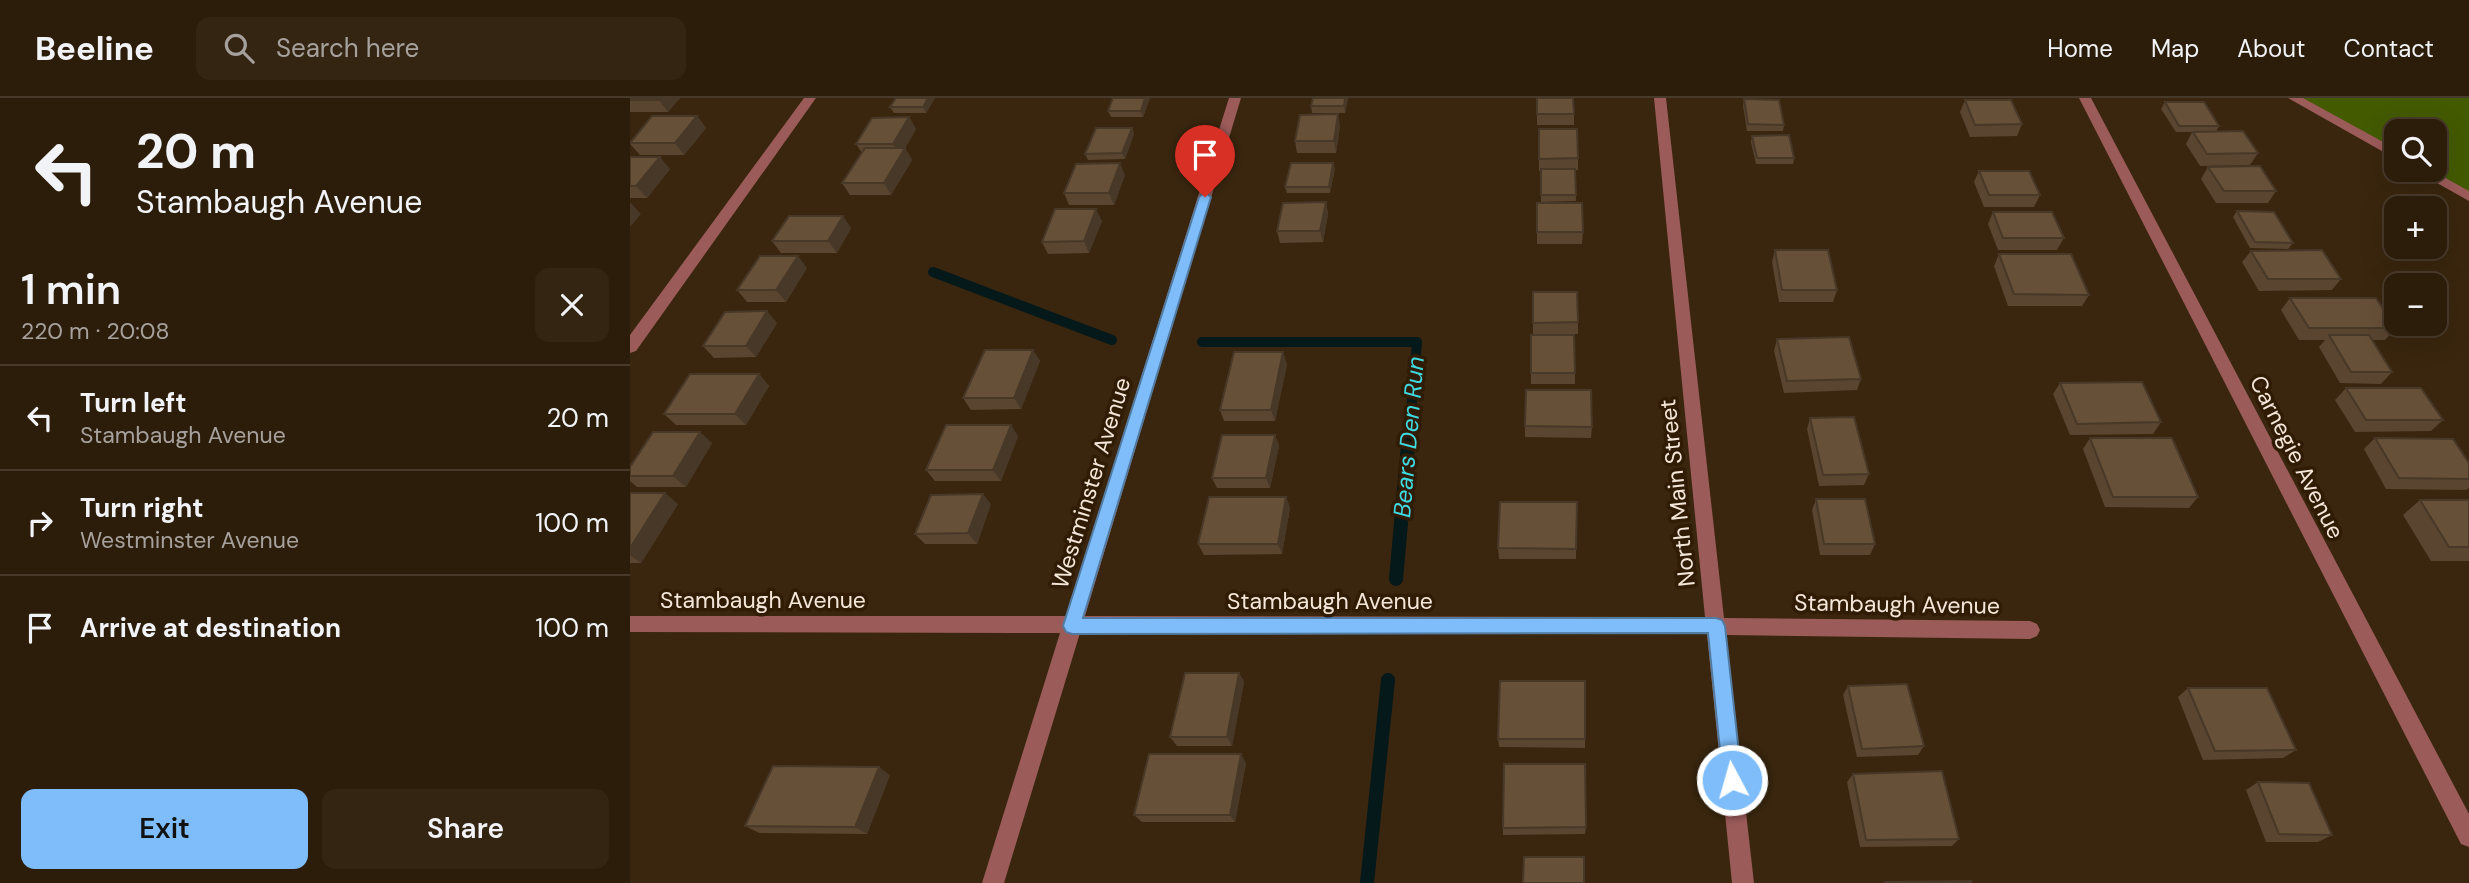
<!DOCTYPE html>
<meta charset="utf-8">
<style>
:root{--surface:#2c1c0a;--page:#342513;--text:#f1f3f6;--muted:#a6a19c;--line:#483a2b;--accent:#7ebdf9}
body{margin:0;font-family:"DM Sans",sans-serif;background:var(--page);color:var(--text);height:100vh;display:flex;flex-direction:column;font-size:26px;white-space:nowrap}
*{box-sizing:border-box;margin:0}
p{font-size:23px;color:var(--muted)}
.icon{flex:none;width:38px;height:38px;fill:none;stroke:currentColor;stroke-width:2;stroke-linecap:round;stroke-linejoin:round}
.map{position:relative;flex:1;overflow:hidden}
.sheet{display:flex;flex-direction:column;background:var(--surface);width:630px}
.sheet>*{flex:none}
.guide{background:#2c1c0a;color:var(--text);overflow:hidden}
.fabs{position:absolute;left:1754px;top:21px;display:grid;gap:14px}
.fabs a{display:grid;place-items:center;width:63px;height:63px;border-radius:14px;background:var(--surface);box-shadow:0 7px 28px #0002,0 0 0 2px var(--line);font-size:35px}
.pin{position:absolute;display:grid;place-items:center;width:60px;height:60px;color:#fff;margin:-72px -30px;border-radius:50% 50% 50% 0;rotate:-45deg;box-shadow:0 0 7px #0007}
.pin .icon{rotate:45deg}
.me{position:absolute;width:77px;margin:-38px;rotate:354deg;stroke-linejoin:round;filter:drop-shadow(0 0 5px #0008)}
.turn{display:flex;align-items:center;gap:24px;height:147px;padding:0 21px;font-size:32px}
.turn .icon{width:91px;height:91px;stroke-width:2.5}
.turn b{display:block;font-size:49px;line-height:60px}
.round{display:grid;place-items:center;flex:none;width:74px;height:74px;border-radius:14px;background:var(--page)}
.head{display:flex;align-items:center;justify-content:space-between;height:119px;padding:0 21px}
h1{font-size:42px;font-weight:600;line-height:52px}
.action{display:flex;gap:14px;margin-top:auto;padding:14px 21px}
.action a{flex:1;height:80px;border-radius:14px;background:var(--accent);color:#111;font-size:28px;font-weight:600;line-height:80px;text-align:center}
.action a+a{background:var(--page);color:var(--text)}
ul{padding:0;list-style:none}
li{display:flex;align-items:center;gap:21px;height:105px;padding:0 21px;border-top:2px solid var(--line)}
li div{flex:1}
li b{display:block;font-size:26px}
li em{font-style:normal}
header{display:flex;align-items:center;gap:42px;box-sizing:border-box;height:98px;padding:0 35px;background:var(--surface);border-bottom:2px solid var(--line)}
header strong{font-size:33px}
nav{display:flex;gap:38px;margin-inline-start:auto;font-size:24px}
.search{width:490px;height:63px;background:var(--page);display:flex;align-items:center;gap:18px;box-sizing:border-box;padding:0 24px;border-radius:14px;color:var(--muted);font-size:26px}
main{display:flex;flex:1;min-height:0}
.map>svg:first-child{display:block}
</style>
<header>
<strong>Beeline</strong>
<div class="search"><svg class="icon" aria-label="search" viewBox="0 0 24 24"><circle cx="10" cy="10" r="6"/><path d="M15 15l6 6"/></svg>Search here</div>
<nav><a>Home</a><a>Map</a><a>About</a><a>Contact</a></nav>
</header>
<main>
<section class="sheet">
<div class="guide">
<div class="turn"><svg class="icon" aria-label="left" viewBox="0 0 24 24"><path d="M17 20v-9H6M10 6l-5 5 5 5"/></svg><div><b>20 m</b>Stambaugh Avenue</div></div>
</div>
<div class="head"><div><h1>1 min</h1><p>220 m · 20:08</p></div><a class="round"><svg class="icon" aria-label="close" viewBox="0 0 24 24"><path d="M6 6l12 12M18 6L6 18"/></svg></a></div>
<ul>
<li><svg class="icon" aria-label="left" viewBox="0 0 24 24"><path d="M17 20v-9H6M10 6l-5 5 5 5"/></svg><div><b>Turn left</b><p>Stambaugh Avenue</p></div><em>20 m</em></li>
<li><svg class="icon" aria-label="right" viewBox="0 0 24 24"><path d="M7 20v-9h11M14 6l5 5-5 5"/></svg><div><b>Turn right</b><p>Westminster Avenue</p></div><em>100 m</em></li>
<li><svg class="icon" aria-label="arrive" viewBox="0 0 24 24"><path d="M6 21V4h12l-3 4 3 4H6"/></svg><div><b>Arrive at destination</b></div><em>100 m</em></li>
</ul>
<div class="action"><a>Exit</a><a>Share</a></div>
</section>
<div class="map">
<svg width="1839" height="785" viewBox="0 0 1839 785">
<rect width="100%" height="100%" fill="#3a260e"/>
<!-- green -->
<polygon fill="#435a00" points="1664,0 1839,0 1839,99 1791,72 1804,72 1804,33 1766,33 1766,57"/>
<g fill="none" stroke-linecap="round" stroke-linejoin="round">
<!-- stream-far1 -->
<g stroke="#06191a" stroke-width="10">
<polyline points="303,174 482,242"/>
<polyline points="572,244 787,244 779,338"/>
</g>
<!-- stream -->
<g stroke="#06191a" stroke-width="14">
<polyline points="766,481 779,336"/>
<polyline points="737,785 758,582"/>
</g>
<!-- minor -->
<g fill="#9b5b59" fill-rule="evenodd">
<polygon points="174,0 186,0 6,253 0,255 0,237"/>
<polygon points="599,0 611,0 455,518 1075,519 1024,0 1036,0 1094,520 1400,523 1407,526 1410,532 1407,538 1400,541 1096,537 1124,785 1102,785 1077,536 450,535 374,785 352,785 430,535 0,534 0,518 436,518"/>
<polygon points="1449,0 1461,0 1839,716 1839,749 1831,746"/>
</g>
<!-- tertiary -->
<g fill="#9b5b59" fill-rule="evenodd">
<polygon points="1658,0 1673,0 1766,51 1766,61"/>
<polygon points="1784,72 1801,72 1839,93 1839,103"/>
</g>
</g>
<!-- wall -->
<g fill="#594530">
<polygon points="0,0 50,0 38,14 0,14"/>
<polygon points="305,0 296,15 264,15 260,9"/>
<polygon points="520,0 513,19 481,19 478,13"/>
<polygon points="718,0 715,15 682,15 681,8"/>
<polygon points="907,0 944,16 944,27 907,27"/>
<polygon points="1114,1 1154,27 1153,33 1117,33 1113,8"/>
<polygon points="1335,2 1392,26 1387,38 1340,39 1330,14"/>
<polygon points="1535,4 1589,28 1586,34 1628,55 1620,67 1570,68 1556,46 1562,34 1546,34 1531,11"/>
<polygon points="67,18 76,30 54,57 10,57 0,46 0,44"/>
<polygon points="279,19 286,31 275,50 282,62 261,97 220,97 212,85 232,55 226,46"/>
<polygon points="710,28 706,55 667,55 665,43"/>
<polygon points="502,30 504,36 495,61 458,62 455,56"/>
<polygon points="909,31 948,60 948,72 945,72 946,103 911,104 911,73 909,73"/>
<polygon points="1122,38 1164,60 1163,66 1126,66 1121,44"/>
<polygon points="0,59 40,71 17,100 0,100"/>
<polygon points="703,65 705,71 700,95 657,95 655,89"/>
<polygon points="1578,69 1646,93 1638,105 1586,105 1571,81"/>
<polygon points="1349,73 1410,97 1404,109 1354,109 1344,84"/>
<polygon points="495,77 484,107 439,107 434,95"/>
<polygon points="696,104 698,116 693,144 650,145 647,133"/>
<polygon points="907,105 953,134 952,146 907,146"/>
<polygon points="1607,113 1663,145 1658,151 1620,150 1603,119"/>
<polygon points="1363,114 1434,140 1427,152 1368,152 1358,126"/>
<polygon points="472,123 459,155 418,156 412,144"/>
<polygon points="221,130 207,155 151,155 142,143"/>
<polygon points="1145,152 1207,192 1203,204 1149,204 1142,164"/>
<polygon points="1621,153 1711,181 1702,192 1629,193 1612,164"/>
<polygon points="1369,156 1459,197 1452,208 1378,208 1364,168"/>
<polygon points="177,170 156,204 117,204 107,192"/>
<polygon points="903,194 948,224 948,236 903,237"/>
<polygon points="1660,200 1766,230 1755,242 1741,242 1762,274 1751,286 1710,285 1689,249 1695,242 1669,242 1651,212"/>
<polygon points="147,225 126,259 84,260 73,248"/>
<polygon points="901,237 945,275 945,286 901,286"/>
<polygon points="1147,241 1231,281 1227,292 1154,295 1144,253"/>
<polygon points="403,252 410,263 391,311 341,312 333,300"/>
<polygon points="657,266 645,323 594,323 590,312"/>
<polygon points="129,276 139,288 116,327 46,327 34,316"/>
<polygon points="1430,285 1531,324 1523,336 1440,337 1423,296"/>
<polygon points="1716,290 1813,322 1801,333 1725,334 1705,302"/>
<polygon points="1180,320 1239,376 1234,387 1189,388 1177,331"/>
<polygon points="895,328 962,329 961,340 895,339"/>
<polygon points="645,337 649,348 640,390 587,390 582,380"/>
<polygon points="388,338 371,383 305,383 296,372"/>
<polygon points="1460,340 1568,399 1559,410 1475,409 1453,351"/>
<polygon points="1745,340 1839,365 1839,390 1836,392 1756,391 1734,351"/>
<polygon points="82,345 56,389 7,389 0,383 0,369"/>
<polygon points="0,395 48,406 11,465 0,465"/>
<polygon points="656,399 660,410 652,456 574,457 568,446"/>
<polygon points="1186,401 1245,446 1240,457 1190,457 1182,412"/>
<polygon points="1790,402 1839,402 1839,463 1801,463 1773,417"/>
<polygon points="947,404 946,461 869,461 868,450"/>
<polygon points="361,406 347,446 295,446 285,436"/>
<polygon points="609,575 614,584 602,648 547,648 540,639"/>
<polygon points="1218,588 1294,648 1288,657 1227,659 1213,597"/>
<polygon points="1558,590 1666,652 1653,660 1573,662 1548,599"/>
<polygon points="868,641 955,641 955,650 869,649"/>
<polygon points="616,665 605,724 512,724 504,717"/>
<polygon points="1223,676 1329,741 1322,748 1230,749 1217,684"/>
<polygon points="260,677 237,736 129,735 115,728"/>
<polygon points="1628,684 1702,737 1688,744 1636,744 1616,692"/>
<polygon points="956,729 955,736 873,737 873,730"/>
</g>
<!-- shaded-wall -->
<g fill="#483827">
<polygon points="31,0 50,0 38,14 29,2"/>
<polygon points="298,0 305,0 296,15 293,9"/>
<polygon points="515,0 520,0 513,19 511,13"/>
<polygon points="715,0 718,0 715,15 714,8"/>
<polygon points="708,16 710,28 706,55 704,43"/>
<polygon points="67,18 76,30 54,57 45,45"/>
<polygon points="279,19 286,31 271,57 275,50 282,62 261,97 254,85 271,58 263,46"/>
<polygon points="502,30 504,36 495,61 492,55"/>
<polygon points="30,59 40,71 17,100 6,88"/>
<polygon points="490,65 495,77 484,107 479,95"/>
<polygon points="703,65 705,71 700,95 699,89"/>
<polygon points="0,104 11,116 0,129"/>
<polygon points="696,104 698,116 693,144 690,133"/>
<polygon points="466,111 472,123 459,155 454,143"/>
<polygon points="213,118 221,130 207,155 198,143"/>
<polygon points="168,158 177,170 156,204 146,192"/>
<polygon points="137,213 147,225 126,259 116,248"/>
<polygon points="403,252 410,263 391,311 384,300"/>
<polygon points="653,254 657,266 645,323 641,312"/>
<polygon points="129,276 139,288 116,327 105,316"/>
<polygon points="381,327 388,338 371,383 363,372"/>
<polygon points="70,334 82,345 56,389 43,378"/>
<polygon points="645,337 649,348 640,390 636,380"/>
<polygon points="35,395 48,406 11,465 0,457 0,450"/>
<polygon points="353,396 361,406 347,446 338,435"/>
<polygon points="656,399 660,410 652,456 648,446"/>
<polygon points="609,575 614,584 602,648 597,639"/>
<polygon points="611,656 616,665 605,724 600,717"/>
<polygon points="249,669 260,677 237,736 225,729"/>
</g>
<!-- building -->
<g fill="#675038" stroke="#483827" stroke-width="2">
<polygon points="0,0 31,0 29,2 0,2"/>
<polygon points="266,0 298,0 293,9 260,9"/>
<polygon points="483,0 515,0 511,13 478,13"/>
<polygon points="683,0 715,0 714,8 681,8"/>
<polygon points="907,0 943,0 944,16 907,16"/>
<polygon points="1114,1 1149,2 1154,27 1118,26"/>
<polygon points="1335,2 1381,2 1392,26 1345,27"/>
<polygon points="1535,4 1574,4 1589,28 1549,28"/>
<polygon points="708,16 704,43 665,43 670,17"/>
<polygon points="22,18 67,18 45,45 0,45"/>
<polygon points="279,19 263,46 226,46 242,20"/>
<polygon points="466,30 502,30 492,55 455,56"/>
<polygon points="909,31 947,31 948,60 909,61"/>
<polygon points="1613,33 1628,55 1577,56 1563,34"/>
<polygon points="1159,37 1164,60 1127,60 1122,38"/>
<polygon points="235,50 275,50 254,85 212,85"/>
<polygon points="0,59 30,59 6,88 0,88"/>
<polygon points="490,65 479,95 434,95 446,66"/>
<polygon points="661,65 703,65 699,89 655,89"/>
<polygon points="1630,68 1646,93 1594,93 1578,69"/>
<polygon points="911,71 945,71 946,97 911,97"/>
<polygon points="1349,73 1399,73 1410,97 1359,97"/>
<polygon points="696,104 690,133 647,133 653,105"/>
<polygon points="907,105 952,105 953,134 907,134"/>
<polygon points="425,111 466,111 454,143 412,144"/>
<polygon points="1607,113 1644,114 1663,145 1625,144"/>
<polygon points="1363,114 1422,114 1434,140 1373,140"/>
<polygon points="159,118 213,118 198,143 142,143"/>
<polygon points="1145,152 1198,152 1207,192 1152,192"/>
<polygon points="1692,152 1711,181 1638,181 1621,153"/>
<polygon points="1369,156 1441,156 1459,197 1384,196"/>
<polygon points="130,158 168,158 146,192 107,192"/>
<polygon points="903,194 947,194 948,224 903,225"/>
<polygon points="1660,200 1746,200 1766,230 1679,230"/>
<polygon points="137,213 116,248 73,248 95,214"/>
<polygon points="901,237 944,237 945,275 901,275"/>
<polygon points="1699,237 1739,237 1762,274 1721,274"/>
<polygon points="1219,239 1231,281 1157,283 1147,241"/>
<polygon points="355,252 403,252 384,300 333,300"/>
<polygon points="604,254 653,254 641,312 590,312"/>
<polygon points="60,276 129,276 105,316 34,316"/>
<polygon points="1512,284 1531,324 1447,326 1430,285"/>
<polygon points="1716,290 1791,290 1813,322 1736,322"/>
<polygon points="896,292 961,292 962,329 895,328"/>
<polygon points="1224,319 1239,376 1193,377 1180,320"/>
<polygon points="316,327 381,327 363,372 296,372"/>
<polygon points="23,334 70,334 43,378 0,378 0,369"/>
<polygon points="592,337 645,337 636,380 582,380"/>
<polygon points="1460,340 1542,340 1568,399 1483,399"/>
<polygon points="1745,340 1823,341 1839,365 1839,381 1769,380"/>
<polygon points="0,395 35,395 0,450"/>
<polygon points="353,396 338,435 285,436 301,397"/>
<polygon points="579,399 656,399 648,446 568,446"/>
<polygon points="1186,401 1235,401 1245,446 1194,446"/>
<polygon points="1790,402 1839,402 1839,449 1819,449"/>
<polygon points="870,404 947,404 946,451 868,450"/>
<polygon points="555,575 609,575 597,639 540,639"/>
<polygon points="870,583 955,583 955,641 868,641"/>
<polygon points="1277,586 1294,648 1232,651 1218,588"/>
<polygon points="1558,590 1637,590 1666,652 1585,653"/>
<polygon points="519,656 611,656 600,717 504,717"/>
<polygon points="874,666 955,666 956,729 873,730"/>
<polygon points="143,668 249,669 225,729 115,728"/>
<polygon points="1312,673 1329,741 1236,742 1223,676"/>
<polygon points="1628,684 1679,685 1702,737 1649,736"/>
<polygon points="894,759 954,759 954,785 893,785"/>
<polygon points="1341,783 1341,785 1256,785 1255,784"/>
</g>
<!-- route -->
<polygon fill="#7ebdf9" stroke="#527ba2" stroke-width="2" points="575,94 581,99 453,520 1086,520 1092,522 1095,528 1112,682 1109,689 1102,691 1096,689 1093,682 1078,535 442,536 436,534 433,528 569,99"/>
<g text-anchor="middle" stroke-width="7" stroke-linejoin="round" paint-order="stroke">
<!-- street labels -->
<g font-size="23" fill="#f4e6d8" stroke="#301c04">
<text transform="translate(1667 359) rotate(63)" y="8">Carnegie Avenue</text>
<text transform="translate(461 385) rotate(-73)" y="8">Westminster Avenue</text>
<text transform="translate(1047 395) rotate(-96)" y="8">North Main Street</text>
<text x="133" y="510">Stambaugh Avenue</text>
<text x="700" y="511">Stambaugh Avenue</text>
<text transform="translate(1267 506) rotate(1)" y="8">Stambaugh Avenue</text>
</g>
<!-- water labels -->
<g font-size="24" font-style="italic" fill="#3fdae2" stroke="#301c04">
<text transform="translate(779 339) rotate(-85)" y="8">Bears Den Run</text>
</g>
</g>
</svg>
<div class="fabs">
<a><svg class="icon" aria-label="search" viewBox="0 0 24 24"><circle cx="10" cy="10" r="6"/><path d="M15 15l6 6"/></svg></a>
<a>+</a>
<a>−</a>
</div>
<div class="pin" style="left:575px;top:99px;background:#d93025"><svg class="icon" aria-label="arrive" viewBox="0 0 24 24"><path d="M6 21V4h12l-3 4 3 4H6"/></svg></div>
<svg class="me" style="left:1102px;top:682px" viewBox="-20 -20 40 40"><circle r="17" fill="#7ebdf9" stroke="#fff" stroke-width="3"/><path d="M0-11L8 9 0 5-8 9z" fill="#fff"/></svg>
</div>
</main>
